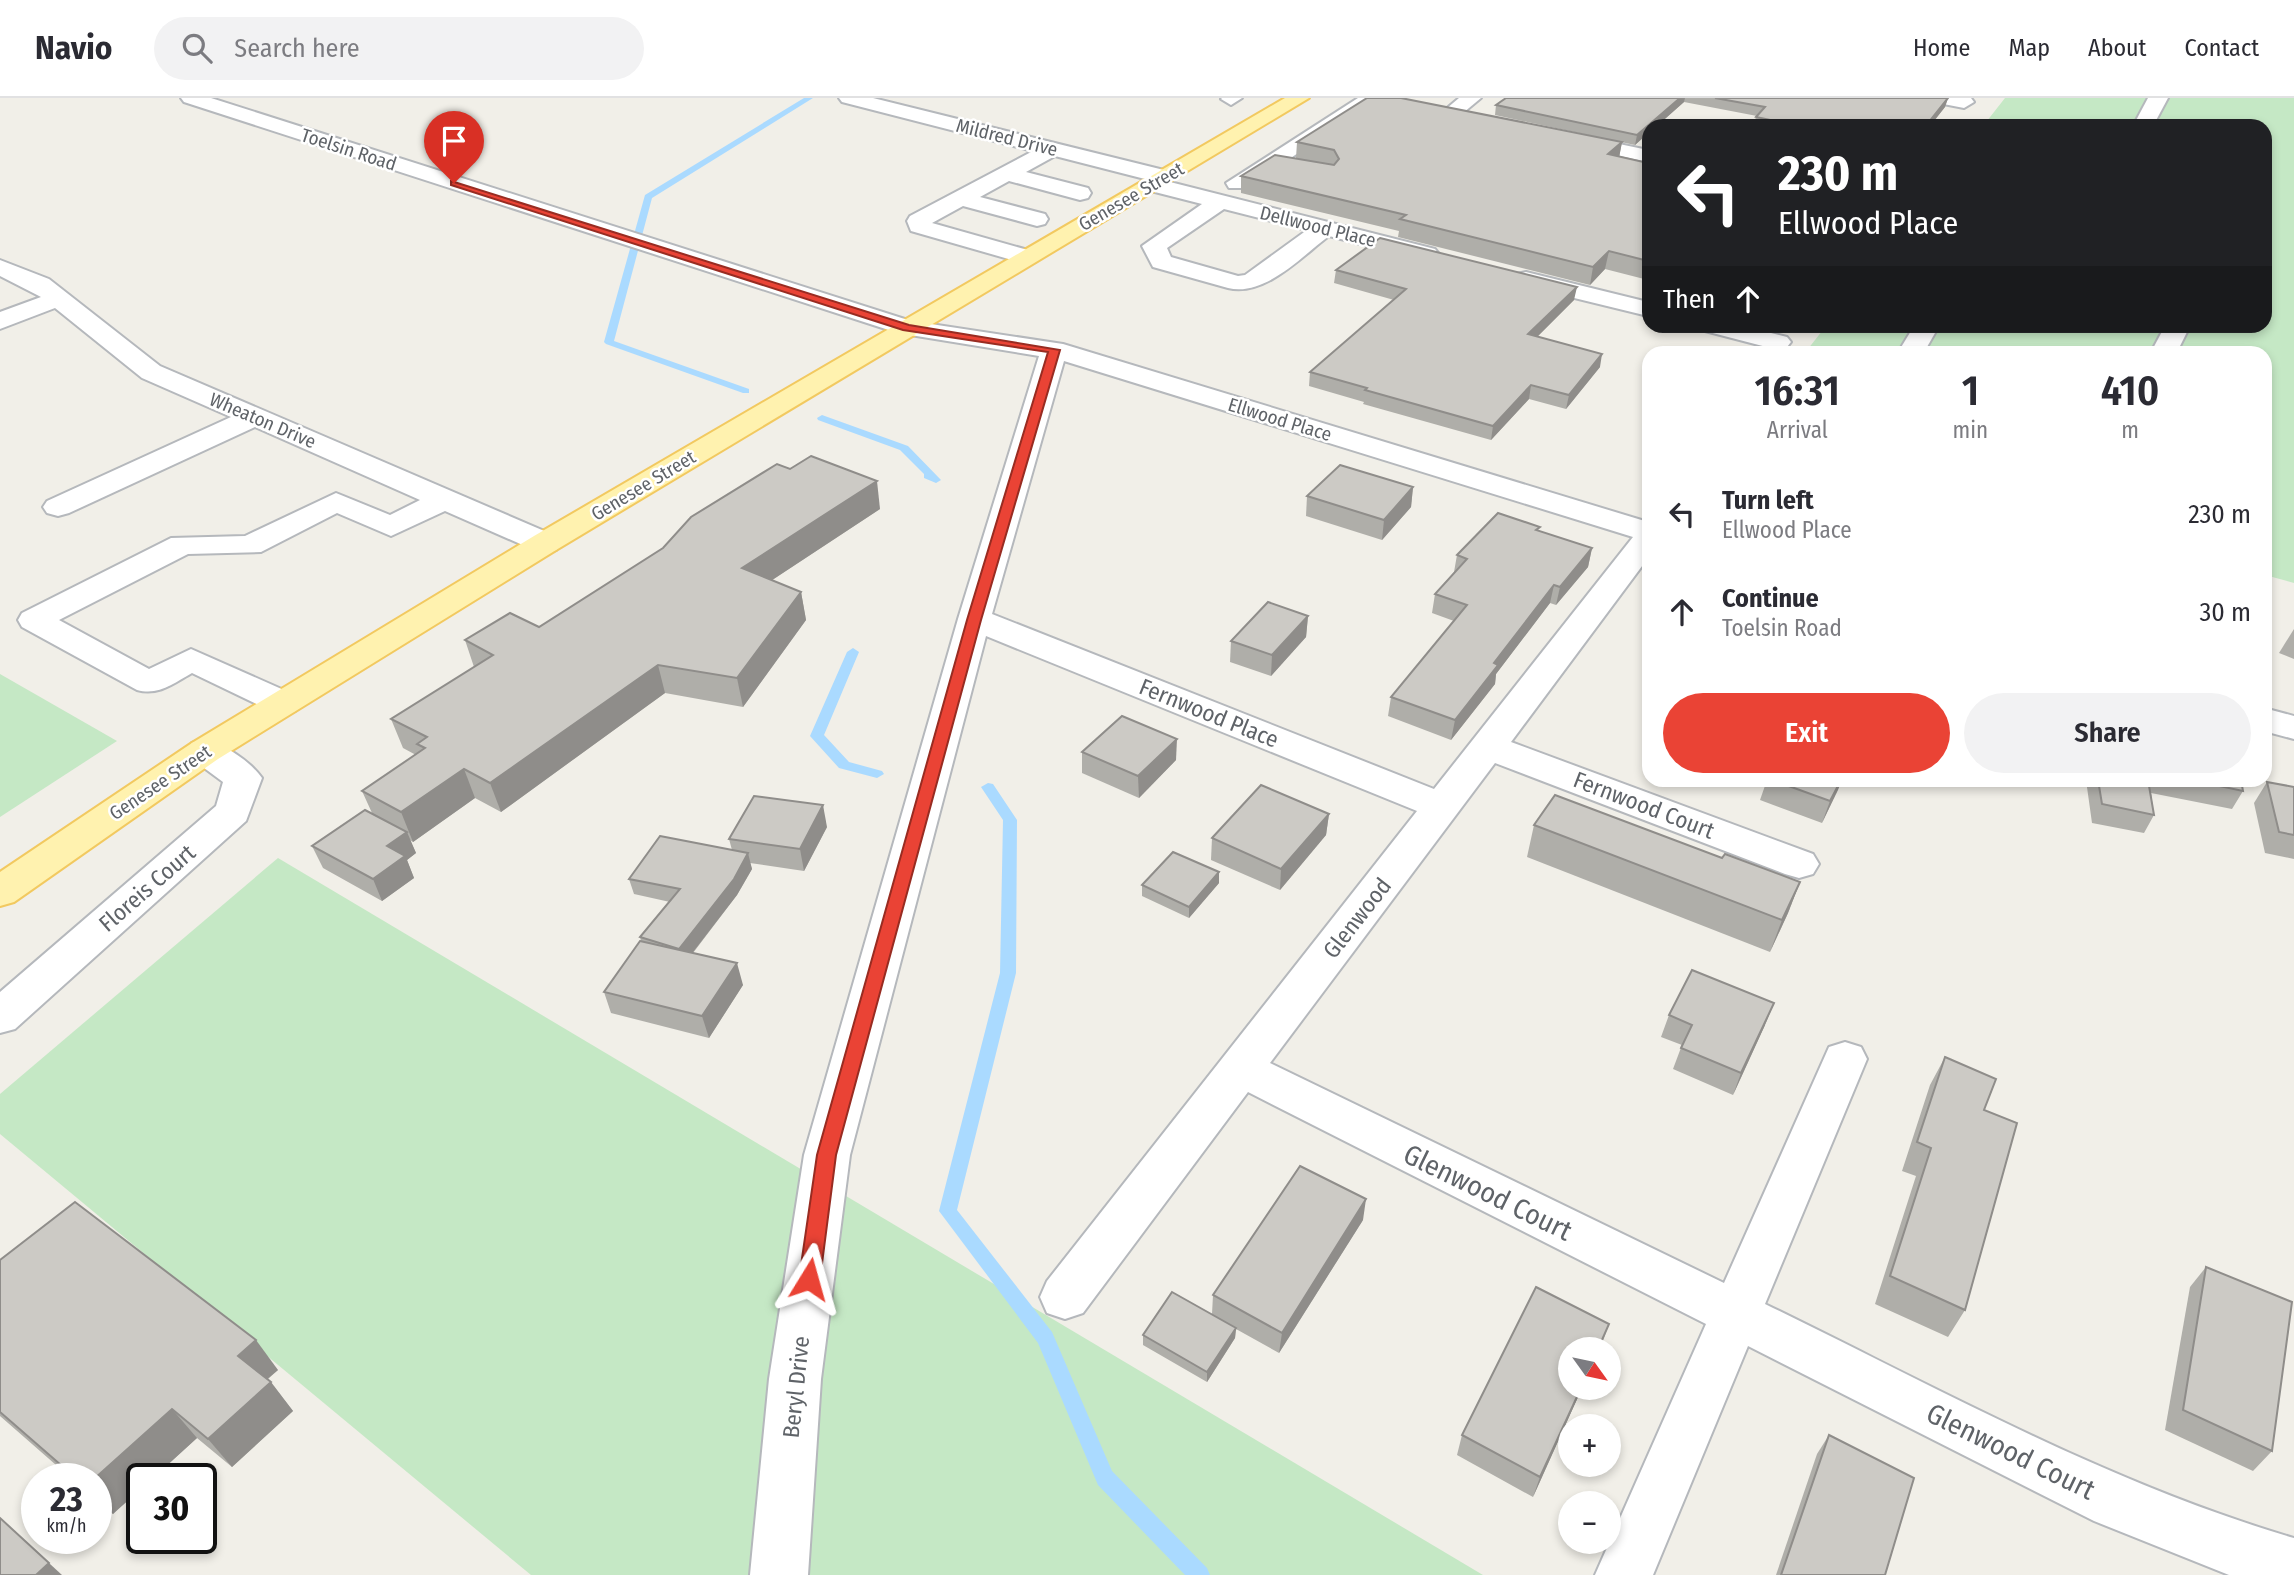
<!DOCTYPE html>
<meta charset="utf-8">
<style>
:root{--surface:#fff;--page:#f2f2f3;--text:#2b2b33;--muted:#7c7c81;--line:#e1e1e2;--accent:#ea4335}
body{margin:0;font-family:"Fira Sans Condensed",sans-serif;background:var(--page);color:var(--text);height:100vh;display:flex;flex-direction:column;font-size:26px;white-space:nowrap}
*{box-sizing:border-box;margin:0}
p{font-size:23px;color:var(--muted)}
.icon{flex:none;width:38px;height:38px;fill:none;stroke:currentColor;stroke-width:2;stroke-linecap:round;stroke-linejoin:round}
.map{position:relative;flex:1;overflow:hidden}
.sheet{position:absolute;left:1642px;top:248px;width:630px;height:441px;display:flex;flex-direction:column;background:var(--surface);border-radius:21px;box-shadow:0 4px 10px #0003}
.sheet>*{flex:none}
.guide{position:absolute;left:1642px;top:21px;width:630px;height:214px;border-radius:21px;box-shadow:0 4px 10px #0003;background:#202124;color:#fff;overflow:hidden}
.needle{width:46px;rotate:123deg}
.tools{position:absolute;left:1558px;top:1239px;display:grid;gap:14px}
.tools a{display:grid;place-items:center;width:63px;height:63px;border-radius:50%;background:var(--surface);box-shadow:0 4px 10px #0003;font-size:35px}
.speed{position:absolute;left:21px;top:1365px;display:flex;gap:14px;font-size:35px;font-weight:700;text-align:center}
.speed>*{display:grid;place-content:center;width:91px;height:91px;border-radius:50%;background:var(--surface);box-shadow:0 4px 10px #0003;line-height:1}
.speed small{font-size:18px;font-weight:400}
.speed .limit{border:4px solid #111;border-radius:10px;background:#fff;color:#111}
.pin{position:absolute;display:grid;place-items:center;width:60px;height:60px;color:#fff;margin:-72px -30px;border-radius:50% 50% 50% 0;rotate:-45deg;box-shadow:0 0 7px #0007}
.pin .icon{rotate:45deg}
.me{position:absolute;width:77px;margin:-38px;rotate:8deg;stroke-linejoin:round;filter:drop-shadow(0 0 5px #0008)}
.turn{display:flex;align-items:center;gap:24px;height:147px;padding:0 21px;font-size:32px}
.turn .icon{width:91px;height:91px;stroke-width:2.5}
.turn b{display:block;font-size:49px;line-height:60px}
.then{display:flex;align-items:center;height:66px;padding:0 21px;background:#0003;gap:14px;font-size:26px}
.eta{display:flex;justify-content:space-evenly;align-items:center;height:119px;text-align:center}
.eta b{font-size:42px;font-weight:600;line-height:49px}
.cta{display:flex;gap:14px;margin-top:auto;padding:14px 21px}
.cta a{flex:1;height:80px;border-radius:42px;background:var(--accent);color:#fff;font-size:28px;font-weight:600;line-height:80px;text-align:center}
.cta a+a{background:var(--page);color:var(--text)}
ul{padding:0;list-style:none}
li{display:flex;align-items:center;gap:21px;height:98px;padding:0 21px}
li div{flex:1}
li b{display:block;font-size:26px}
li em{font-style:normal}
header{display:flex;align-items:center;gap:42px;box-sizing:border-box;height:98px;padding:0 35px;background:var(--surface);border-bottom:2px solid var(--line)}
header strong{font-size:33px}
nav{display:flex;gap:38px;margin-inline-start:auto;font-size:24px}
.search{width:490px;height:63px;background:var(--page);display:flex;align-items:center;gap:18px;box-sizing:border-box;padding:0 24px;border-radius:38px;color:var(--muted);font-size:26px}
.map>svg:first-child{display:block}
</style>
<header>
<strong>Navio</strong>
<div class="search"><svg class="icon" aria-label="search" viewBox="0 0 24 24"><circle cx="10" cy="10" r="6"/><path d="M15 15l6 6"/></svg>Search here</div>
<nav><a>Home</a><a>Map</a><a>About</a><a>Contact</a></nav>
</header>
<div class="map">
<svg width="2294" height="1477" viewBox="0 0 2294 1477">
<rect width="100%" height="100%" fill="#f1efe8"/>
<!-- green -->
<g fill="#c5e8c5">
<polygon points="2005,0 2294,0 2294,485 2265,477 2264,256 1804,256 1826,228 2264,228 2264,28 1983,28"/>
<polygon points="0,576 117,643 0,719"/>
<polygon points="278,760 1483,1477 531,1477 0,1036 0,996"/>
</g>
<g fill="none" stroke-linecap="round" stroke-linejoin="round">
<!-- stream -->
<g fill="#aadaff" fill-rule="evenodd">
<polygon points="804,0 813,0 652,100 614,243 749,291 749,295 743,295 606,246 604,244 645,97"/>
<polygon points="822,317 908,348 941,382 936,385 924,380 924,376 900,352 818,322 817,320"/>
<polygon points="853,550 859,554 824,637 849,664 882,673 884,676 877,680 839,670 810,638 847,554"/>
<polygon points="988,685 993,686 1017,722 1016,875 957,1112 1052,1234 1112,1373 1207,1470 1210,1477 1185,1477 1098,1387 1038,1245 939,1113 1000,875 1003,722 981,689"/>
</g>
<!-- minor casing -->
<g stroke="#b5b8bc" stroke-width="4">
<g id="minor">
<path d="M181,0h30l700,223 152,23 585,178v36l-137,184 302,112 6,10 -6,10 -14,4 -14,-4 -290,-111 -225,300 454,220 105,-236 16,-5 16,5 6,12 -102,245c173,84 344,180 529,234v37h-65l-135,-54 -346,-175 -95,229h-58l111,-251 -458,-232 -165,221 -18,6 -18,-6 -7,-16 7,-16 370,-470 -431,-175 -136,519 -29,224 -13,196h-58l19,-196 35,-224 154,-536 81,-263 -141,-23 -714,-231zM1064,263l569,176 -199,252 -442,-175z"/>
<path d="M839,0h34l299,74 3,5 -5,5 265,67 4,5 -4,5 -8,2 -98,-25c-27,20 -64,61 -101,52l-75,-21 -11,-21 60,-42 -59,-15 -3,-5 5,-5 -90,-23 -29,16 62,16 3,5 -3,5 -8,2 -71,-19 -29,16 65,17 3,5 -3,5 -8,2 -74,-20 -31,17 103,29 4,5 -4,5h-16l-108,-31 -4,-10 3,-5 123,-65 -191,-49zM1224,111l83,21 -62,45 -7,1 -67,-19 -4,-9z"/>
<polygon points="1242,0 1231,7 1221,1 1222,0"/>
<polygon points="1358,0 1382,0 1245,90 1229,90 1226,85"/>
<polygon points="1459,0 1481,0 1457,20 1443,20 1440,16"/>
<polygon points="1930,0 1971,0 1974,4 1964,10 1933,4"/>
<polygon points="2148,0 2168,0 2153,28 2133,28"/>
<polygon points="1571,36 1648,52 1648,64 1564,46 1561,42"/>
<path d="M0,162l49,19 111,87 396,170 4,7 -4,7 -11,2 -11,-2 -89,-39 -54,25 -54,-23 -76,39 -73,2 -129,66 90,49 42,-20 104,46 6,8 -6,8 -12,3 -12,-3 -79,-38c-18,10 -33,23 -55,17l-115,-63 -4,-7 4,-7 149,-75 74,-2 91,-43 54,22 30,-15 -165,-73 -186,86 -11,3 -11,-3 -4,-6 4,-6 184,-84 -89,-39 -87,-70 -55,21v-17l41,-15 -41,-21z"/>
<polygon points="1526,174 1648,204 1648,218 1517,186 1514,181 1517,176"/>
<polygon points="1701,228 1743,228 1787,239 1791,244 1787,249 1778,252 1705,233"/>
<polygon points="1914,228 1939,228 1923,256 1897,256"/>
<polygon points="2165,228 2190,228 2176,256 2150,256"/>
<polygon points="2264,610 2294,618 2294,641 2264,633"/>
<path d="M205,641c20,6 45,22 57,39l-16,43 -231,208 -15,4v-41l216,-186 7,-24 -31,-23 -5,-8 5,-8z"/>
</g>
</g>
<!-- major casing -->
<g stroke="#f2c960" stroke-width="4">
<polygon id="major" points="1285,0 1309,0 556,452 218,661 14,804 0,808 0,774 192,645 534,438"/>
</g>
<!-- minor -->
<use href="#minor" fill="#fff" fill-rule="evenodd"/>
<!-- major -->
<use href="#major" fill="#fff2af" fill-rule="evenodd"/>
</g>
<!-- wall -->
<g fill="#afaea9">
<polygon points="1506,0 1948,0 1945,9 1930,28 1753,28 1756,19 1757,18 1684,4 1635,47 1495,17 1496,7"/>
<polygon points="1297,44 1622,44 1619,59 1648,65 1648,182 1605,171 1590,187 1398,139 1399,133 1241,95 1241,78 1296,60"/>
<polygon points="1336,172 1574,202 1537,239 1600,269 1566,311 1529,301 1491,342 1363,306 1364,304 1309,288 1310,274 1394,202 1334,185"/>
<polygon points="1413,389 1411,409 1382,442 1306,418 1307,398"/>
<polygon points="880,411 772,482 801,494 806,522 743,609 665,595 501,714 475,700 413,744 410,742 416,755 407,762 414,780 382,803 323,770 312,748 372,715 362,693 416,657 403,650 391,621 474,569 465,542 539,529 663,450"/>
<polygon points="1539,433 1592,450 1588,469 1556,507 1550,505 1496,576 1495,586 1451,642 1388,618 1391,599 1454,523 1432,515 1435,496 1454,474 1457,457"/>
<polygon points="1308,518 1306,539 1271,578 1230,564 1231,543"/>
<polygon points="2294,531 2294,561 2279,555"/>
<polygon points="1082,654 1176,662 1139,700 1082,675"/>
<polygon points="1767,682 1842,682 1822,725 1760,702"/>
<polygon points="2086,682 2241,682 2243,693 2232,711 2151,695 2154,717 2144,735 2092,725"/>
<polygon points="2267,684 2294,689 2294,761 2265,755 2254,705"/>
<polygon points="1329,716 1326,737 1280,792 1211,762 1212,740"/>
<polygon points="1534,727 1722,760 1800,784 1788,815 1770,854 1527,759"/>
<polygon points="827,729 804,773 750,765 752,771 737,797 693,855 743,887 709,940 611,915 604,894 641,843 640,839 670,804 634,796 629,781 732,752 729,741"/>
<polygon points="1219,774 1219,785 1189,820 1142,798 1142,787"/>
<polygon points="1669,917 1765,927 1733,997 1673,971 1682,947 1661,939"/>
<polygon points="1945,959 1965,1212 1948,1239 1875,1206 1916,1078 1902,1073 1930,987"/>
<polygon points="1363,1122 1279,1255 1236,1231 1235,1240 1207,1284 1143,1247 1143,1237 1212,1216 1213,1197"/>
<polygon points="0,1162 278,1272 268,1281 293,1313 232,1369 197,1340 152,1381 142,1381 113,1416 96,1402 96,1381 72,1381 0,1318"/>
<polygon points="2206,1169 2272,1353 2253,1373 2165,1332 2190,1189"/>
<polygon points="1536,1189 1609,1226 1600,1251 1570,1251 1570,1290 1582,1290 1533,1399 1457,1357 1462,1337"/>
<polygon points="1829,1337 1885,1477 1776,1477 1817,1356"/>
</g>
<!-- shaded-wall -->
<g fill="#8f8d8a">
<polygon points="1680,0 1685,0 1684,4 1657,28 1648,28 1648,35 1635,47 1637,37"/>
<polygon points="1948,0 1945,9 1930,28 1927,28 1928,25"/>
<polygon points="1622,44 1619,60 1608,56"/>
<polygon points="1609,153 1605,171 1590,187 1593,169"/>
<polygon points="1577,189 1574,202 1526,250 1528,236"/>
<polygon points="1602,256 1600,269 1566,311 1569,297"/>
<polygon points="1531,287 1529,301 1491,342 1493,328"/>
<polygon points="877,383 880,411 748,498 742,470"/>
<polygon points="1413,389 1411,409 1382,442 1384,422"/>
<polygon points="1592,450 1588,469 1556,507 1560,489"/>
<polygon points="1554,487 1550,505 1496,576 1495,586 1451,642 1455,622 1494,565"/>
<polygon points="801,494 806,522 743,609 737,580"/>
<polygon points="1308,518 1306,539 1271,578 1272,557"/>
<polygon points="658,567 665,595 501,714 490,685"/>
<polygon points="1177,641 1176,662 1139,700 1138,678"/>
<polygon points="464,671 475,700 413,744 401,714"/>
<polygon points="1841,682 1842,682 1838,692 1822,725 1830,703"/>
<polygon points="823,707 827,729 804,773 800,751"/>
<polygon points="1329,716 1326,737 1280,792 1281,771"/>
<polygon points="407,734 416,755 407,762 414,780 382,803 373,781 387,748"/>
<polygon points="748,755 752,771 737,797 683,867 679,851"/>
<polygon points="1219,774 1219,785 1189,820 1189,809"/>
<polygon points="1800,784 1788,815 1770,854 1782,822"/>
<polygon points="737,865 743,887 709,940 702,918"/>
<polygon points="1774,905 1765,927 1733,997 1741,975"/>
<polygon points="1366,1101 1363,1122 1279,1255 1282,1235"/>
<polygon points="1236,1230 1235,1240 1207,1284 1207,1274"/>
<polygon points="256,1242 278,1272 260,1287 238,1258"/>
<polygon points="271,1284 293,1313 232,1369 208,1341"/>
<polygon points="1581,1290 1582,1290 1533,1399 1540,1379"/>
<polygon points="172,1311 197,1340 152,1381 142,1381 142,1390 113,1416 96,1399 96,1381 94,1381"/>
<polygon points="0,1420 62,1477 36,1477"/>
</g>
<!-- building -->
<g fill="#cccac5" stroke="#8f8d8a" stroke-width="2">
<polygon points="1367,0 1401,0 1622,44 1608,56 1648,65 1648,163 1609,153 1593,169 1400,121 1406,117 1241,78 1275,57 1334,67 1339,61 1334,52 1297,44"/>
<polygon points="1506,0 1680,0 1637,37 1496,7"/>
<polygon points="1715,0 1948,0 1928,25 1924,24 1921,28 1799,28 1756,19 1765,9"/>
<polygon points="1380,140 1577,189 1528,236 1602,256 1569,297 1531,287 1493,328 1365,292 1367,290 1310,274 1406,191 1336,172"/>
<polygon points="811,358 877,383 742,470 801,494 737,580 658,567 490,685 464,671 401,714 362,693 425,650 417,646 427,639 391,621 493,557 465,542 510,515 539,529 663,450 691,419 777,366 790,371"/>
<polygon points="1340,367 1413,389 1384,422 1307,398"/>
<polygon points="1498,415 1540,429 1536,432 1592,450 1560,489 1554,487 1494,565 1498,567 1455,622 1391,599 1467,507 1435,496 1467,461 1457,457"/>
<polygon points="1268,504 1308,518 1272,557 1231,543"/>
<polygon points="1122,618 1177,641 1138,678 1082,654"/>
<polygon points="1772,682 1841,682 1830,703"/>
<polygon points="2098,682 2148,682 2154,717 2102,706"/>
<polygon points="2191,682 2241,682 2243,693"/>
<polygon points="2267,684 2294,689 2294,737 2279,734"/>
<polygon points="1261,687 1329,716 1281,771 1212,740"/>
<polygon points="1555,697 1722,760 1725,756 1800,784 1782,822 1534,727"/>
<polygon points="754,698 823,707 800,751 729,741"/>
<polygon points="365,712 407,734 387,748 405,758 373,781 312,748"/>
<polygon points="660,738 748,755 734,781 679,851 640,839 680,791 629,781"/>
<polygon points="1173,754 1219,774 1189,809 1142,787"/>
<polygon points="640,843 737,865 702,918 604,894"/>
<polygon points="1692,872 1774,905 1741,975 1681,950 1692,927 1669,917"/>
<polygon points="1945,959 1996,981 1984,1012 2017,1025 1965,1212 1890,1178 1931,1050 1917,1044"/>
<polygon points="1300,1068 1366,1101 1282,1235 1213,1197"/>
<polygon points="75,1104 256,1242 238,1258 271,1284 208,1341 172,1311 94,1381 77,1381 0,1314 0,1162"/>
<polygon points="2206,1169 2292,1204 2272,1353 2183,1312"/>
<polygon points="1536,1189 1609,1226 1598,1251 1570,1251 1570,1290 1581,1290 1540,1379 1462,1337"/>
<polygon points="1172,1194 1236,1230 1207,1274 1143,1237"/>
<polygon points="1829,1337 1914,1380 1885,1477 1781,1477"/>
<polygon points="0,1420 49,1465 36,1477 0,1477"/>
</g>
<!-- route -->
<polygon fill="#ea4335" stroke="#982c22" stroke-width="2" points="451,83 909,227 1060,252 981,522 836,1057 820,1181 817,1188 809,1191 802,1188 799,1181 817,1057 967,522 1048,254 903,232 451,87"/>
<g text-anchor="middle" stroke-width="5" stroke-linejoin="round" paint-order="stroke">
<!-- far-street labels -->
<g font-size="19" fill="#5f6368" stroke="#fff">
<text transform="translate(1007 39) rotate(14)" y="7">Mildred Drive</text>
<text transform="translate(349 51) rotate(18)" y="7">Toelsin Road</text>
<text transform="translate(1131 98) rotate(-30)" y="7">Genesee Street</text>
<text transform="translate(1318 128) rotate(14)" y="7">Dellwood Place</text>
<text transform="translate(1280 321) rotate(17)" y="7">Ellwood Place</text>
<text transform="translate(263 322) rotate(23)" y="7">Wheaton Drive</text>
<text transform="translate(643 387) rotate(-31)" y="7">Genesee Street</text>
<text transform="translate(160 684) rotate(-34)" y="7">Genesee Street</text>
</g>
<!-- street labels -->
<g font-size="23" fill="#5f6368" stroke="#fff">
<text transform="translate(1209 615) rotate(22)" y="8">Fernwood Place</text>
<text transform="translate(1644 707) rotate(21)" y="8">Fernwood Court</text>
<text transform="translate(147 790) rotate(-41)" y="8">Floreis Court</text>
<text transform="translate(1357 820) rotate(-52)" y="8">Glenwood</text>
<text transform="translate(796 1289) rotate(-84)" y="8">Beryl Drive</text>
</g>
<!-- near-street labels -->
<g font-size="28" fill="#5f6368" stroke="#fff">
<text transform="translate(1488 1094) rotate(26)" y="10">Glenwood Court</text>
<text transform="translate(2011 1353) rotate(26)" y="10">Glenwood Court</text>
</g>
</g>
</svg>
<div class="tools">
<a><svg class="needle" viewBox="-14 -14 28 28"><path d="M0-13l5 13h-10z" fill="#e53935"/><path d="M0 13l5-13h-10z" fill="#7c7c81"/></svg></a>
<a>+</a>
<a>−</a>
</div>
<div class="speed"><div>23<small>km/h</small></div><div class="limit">30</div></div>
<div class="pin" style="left:454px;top:85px;background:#d93025"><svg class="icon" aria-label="arrive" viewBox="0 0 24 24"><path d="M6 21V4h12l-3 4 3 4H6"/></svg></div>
<svg class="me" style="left:809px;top:1181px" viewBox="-20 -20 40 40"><path d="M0-17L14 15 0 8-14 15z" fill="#ea4335" stroke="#fff" stroke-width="4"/></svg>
<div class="guide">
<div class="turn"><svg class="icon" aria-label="left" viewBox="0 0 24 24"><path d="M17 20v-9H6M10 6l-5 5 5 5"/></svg><div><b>230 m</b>Ellwood Place</div></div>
<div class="then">Then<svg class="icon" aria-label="ahead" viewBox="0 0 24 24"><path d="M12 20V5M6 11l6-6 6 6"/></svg></div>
</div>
<section class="sheet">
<div class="eta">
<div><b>16:31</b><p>Arrival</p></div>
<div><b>1</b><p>min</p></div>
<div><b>410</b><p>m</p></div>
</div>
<ul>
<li><svg class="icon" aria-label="left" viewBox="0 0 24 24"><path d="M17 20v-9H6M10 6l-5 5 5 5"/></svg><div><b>Turn left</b><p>Ellwood Place</p></div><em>230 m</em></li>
<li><svg class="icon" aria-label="ahead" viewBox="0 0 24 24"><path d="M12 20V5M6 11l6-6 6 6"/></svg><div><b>Continue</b><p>Toelsin Road</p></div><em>30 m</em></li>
</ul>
<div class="cta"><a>Exit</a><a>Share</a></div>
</section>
</div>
